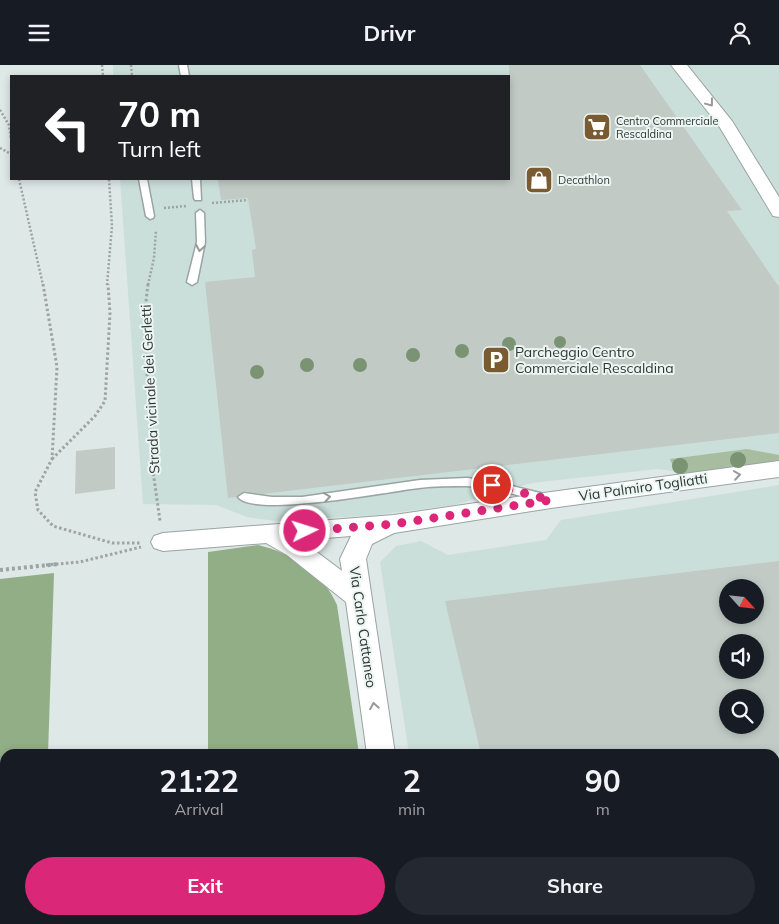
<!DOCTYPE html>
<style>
:root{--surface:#171b24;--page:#242831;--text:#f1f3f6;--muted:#9ea1a6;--accent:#db2777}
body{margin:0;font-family:Mulish,sans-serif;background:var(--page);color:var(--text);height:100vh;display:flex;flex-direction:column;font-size:19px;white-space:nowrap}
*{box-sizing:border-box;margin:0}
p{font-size:16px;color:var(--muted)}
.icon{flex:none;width:28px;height:28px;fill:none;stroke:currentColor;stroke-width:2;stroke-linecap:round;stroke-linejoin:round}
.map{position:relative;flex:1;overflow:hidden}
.panel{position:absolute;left:0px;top:684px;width:780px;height:176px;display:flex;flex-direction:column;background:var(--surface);border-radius:15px 15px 0 0;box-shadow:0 2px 8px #0003}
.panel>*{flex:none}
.guide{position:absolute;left:10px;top:10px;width:500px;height:105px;border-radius:0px;box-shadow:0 2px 8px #0003;background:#202124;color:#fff;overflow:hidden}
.needle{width:32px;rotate:117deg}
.fabs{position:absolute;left:719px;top:514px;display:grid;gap:10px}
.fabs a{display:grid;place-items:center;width:45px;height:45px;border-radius:50%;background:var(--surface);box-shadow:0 2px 8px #0003;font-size:25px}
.pin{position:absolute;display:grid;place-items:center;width:42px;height:42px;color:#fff;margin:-21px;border:2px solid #fff;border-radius:50%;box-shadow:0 1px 5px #0007}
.me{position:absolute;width:55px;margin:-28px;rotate:86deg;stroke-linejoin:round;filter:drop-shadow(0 0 4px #0008)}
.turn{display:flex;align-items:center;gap:18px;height:105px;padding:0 25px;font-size:22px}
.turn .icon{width:65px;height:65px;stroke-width:2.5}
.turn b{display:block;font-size:35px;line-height:42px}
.eta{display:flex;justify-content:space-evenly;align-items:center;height:85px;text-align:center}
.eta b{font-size:30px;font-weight:700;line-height:35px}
.action{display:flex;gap:10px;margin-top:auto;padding:10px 25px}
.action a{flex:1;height:58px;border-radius:30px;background:var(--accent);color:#fff;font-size:20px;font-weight:700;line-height:58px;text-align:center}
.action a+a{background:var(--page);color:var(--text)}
header{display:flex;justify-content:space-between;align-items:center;height:65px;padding:0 25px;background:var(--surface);font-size:22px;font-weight:700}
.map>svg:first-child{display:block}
</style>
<header><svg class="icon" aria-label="menu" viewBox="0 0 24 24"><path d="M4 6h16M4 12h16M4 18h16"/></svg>Drivr<svg class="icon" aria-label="person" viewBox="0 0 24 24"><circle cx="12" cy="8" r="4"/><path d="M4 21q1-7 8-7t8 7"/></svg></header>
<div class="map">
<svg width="779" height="859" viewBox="0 0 779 859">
<rect width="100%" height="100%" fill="#dee8e6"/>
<!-- built -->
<g fill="#cbdfda" fill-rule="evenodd">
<polygon points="113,0 779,0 779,397 693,409 658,404 532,418 454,440 377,450 275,456 247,452 216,440 143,439 120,114 509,114 509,11 113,11"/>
<path d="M779,420v439h-345v-4h341v-166h-366l-29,-192 16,-16 25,-5 27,14 98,-15 15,-20zM728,522h27v28h-27zM728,578h27v27h-27zM728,632h27v28h-27z"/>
</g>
<!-- green -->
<polygon fill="#a8bda0" points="747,384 779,390 779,397 693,409 675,406 670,394"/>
<!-- forest -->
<g fill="#92ae86">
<path d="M258,480c34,8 65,28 79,60l22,149h-151v-202z"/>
<polygon points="54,508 48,689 5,689 5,855 43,855 43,859 0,859 0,514"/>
</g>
<!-- building -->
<g fill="#c1cac4" fill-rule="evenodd">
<polygon points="509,0 640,0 742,145 727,146 779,222 779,368 262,429 244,426 236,432 228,433 205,217 255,212 252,185 256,184 248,133 221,135 218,114 509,114"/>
<polygon points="115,382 115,424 75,429 76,386"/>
<path d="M779,496v193h-298l-36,-153zM728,522h27v28h-27zM728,578h27v27h-27zM728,632h27v28h-27z"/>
</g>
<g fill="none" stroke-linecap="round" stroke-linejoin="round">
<!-- lane casing -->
<g stroke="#9aa4a2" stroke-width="3">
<g id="lane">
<polygon points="179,0 187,0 189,11 181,11"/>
<polygon points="139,114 147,114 154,151 153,153 150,154 146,151"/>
<polygon points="192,114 200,114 201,135 195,135 194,133"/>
<polygon points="200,145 204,148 205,177 197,217 192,220 187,217 197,177 196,148"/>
<path d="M467,413l25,3 52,13 6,4 -6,4c-25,-6 -52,-16 -79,-16 -15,0 -31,0 -46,2 -28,3 -165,30 -181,9l6,-4 28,4h30l118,-17z"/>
</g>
</g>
<!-- street casing -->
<g stroke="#9aa4a2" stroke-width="2">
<g id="street">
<polygon points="671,0 687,0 732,56 779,132 779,152 773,151 719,61"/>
<path d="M779,396v16l-228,31 -157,25 -22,11 -6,15 29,195h-28l-21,-152 -59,-47 -21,-12 -103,8 -9,-3 -3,-6 3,-6 9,-3 231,-18 157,-23zM351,471l-11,23 2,12 -41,-31z"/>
<polygon points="391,855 423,855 424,859 392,859"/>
</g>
</g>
<!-- path-far2 -->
<g stroke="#9da4a3" stroke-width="2.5" stroke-dasharray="2 2" stroke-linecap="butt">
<polyline points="102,0 103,11"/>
<polyline points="131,0 132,11"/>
<polyline points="0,45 9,60 11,74"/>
<polyline points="0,83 11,89"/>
<polyline points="19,114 43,220"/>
<polyline points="212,138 248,135"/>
<polyline points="164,143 186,141"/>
<polyline points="107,220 112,161 109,114"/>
<polyline points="148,220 154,193 156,165"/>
</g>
<!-- path-far1 -->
<g stroke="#9da4a3" stroke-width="3" stroke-dasharray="2.5 2.5" stroke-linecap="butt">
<polyline points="43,219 57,302 52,394 35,427 38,445 53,461 112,478 140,478"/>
<polyline points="148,219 144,254 152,399 160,456"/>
<polyline points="52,394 95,351 105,336 110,248 108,219"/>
<polyline points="46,500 80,497 141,482"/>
</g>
<!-- path -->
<polyline stroke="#9da4a3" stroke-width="4" stroke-dasharray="3 3" stroke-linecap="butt" points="0,505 59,499"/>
<!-- lane -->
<use href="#lane" fill="#fff" fill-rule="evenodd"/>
<!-- street -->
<use href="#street" fill="#fff" fill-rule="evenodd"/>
</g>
<!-- trees -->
<g fill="#7a9373">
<circle cx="560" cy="277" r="6"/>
<circle cx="509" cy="279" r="7"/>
<circle cx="462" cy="286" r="7"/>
<circle cx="413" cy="290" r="7"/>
<circle cx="307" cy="300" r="7"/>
<circle cx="360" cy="300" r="7"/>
<circle cx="257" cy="307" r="7"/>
<circle cx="738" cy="395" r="8"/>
<circle cx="680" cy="401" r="8"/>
</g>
<!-- one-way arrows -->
<defs><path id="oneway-chevron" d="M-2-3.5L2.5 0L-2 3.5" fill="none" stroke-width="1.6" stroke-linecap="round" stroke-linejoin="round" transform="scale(1.25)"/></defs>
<g stroke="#989a9a">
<use href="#oneway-chevron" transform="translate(710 38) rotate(53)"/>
<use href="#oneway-chevron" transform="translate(200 183) rotate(100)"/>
<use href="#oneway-chevron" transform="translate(737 410) rotate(-8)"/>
<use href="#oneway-chevron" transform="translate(327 432) rotate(-9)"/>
<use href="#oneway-chevron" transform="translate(374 641) rotate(-99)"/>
</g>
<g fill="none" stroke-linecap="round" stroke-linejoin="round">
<!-- route -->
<polyline stroke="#db2777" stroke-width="9" stroke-dasharray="0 16.2" points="305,466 394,459 551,435 492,420"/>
</g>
<!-- icons -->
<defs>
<g id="supermarket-square" transform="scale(1.4375)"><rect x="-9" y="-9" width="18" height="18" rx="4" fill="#7a5a30" stroke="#ebf6f3"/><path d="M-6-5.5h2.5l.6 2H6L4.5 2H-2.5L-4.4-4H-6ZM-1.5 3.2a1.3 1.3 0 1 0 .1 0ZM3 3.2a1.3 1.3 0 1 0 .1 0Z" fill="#fff"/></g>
<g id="shop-square" transform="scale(1.4375)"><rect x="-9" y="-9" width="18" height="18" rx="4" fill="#7a5a30" stroke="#ebf6f3"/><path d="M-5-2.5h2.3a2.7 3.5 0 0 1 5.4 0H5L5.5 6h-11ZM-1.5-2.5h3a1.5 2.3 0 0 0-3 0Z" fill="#fff"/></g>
<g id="parking-square" transform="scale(1.4375)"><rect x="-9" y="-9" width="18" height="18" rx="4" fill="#7a5a30" stroke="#ebf6f3"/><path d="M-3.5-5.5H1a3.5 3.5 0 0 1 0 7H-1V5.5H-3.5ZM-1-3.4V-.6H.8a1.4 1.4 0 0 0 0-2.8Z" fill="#fff"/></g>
</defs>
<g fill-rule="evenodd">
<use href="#supermarket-square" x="597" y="62"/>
<use href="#shop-square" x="539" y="115"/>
<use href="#parking-square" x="496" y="295"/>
</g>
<g text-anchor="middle" stroke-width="4" stroke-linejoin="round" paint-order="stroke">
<!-- far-poi labels -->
<g font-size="11" fill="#323635" stroke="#ebf6f3" text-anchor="start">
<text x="616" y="60">Centro Commerciale<tspan x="616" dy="13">Rescaldina</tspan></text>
<text x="558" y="119">Decathlon</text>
</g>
<!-- poi labels -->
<g font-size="14" fill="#323635" stroke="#ebf6f3" text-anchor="start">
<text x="515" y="292">Parcheggio Centro<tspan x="515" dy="16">Commerciale Rescaldina</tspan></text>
</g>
<!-- street labels -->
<g font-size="14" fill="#323635" stroke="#ebf6f3">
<text transform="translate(150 324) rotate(-93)" y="5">Strada vicinale dei Gerletti</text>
<text transform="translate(643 422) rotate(-8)" y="5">Via Palmiro Togliatti</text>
<text transform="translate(363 562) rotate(82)" y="5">Via Carlo Cattaneo</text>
</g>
</g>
</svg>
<div class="fabs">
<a><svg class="needle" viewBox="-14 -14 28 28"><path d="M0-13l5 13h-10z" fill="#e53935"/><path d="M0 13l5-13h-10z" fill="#9ea1a6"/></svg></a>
<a><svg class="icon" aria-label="sound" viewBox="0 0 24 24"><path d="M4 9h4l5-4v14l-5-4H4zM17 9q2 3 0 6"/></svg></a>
<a><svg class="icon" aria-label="search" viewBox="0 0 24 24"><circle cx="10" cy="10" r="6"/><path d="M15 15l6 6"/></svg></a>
</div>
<div class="pin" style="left:492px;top:420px;background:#d93025"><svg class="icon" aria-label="arrive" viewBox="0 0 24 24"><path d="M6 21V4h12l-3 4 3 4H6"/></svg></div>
<svg class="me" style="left:305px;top:466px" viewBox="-20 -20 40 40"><circle r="17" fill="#db2777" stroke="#fff" stroke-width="3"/><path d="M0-11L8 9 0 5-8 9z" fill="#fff"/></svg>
<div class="guide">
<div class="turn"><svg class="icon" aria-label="left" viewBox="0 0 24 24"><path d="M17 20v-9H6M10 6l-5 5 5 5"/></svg><div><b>70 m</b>Turn left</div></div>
</div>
<section class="panel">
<div class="eta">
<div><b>21:22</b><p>Arrival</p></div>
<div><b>2</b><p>min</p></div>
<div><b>90</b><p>m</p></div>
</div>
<div class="action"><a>Exit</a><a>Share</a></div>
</section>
</div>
